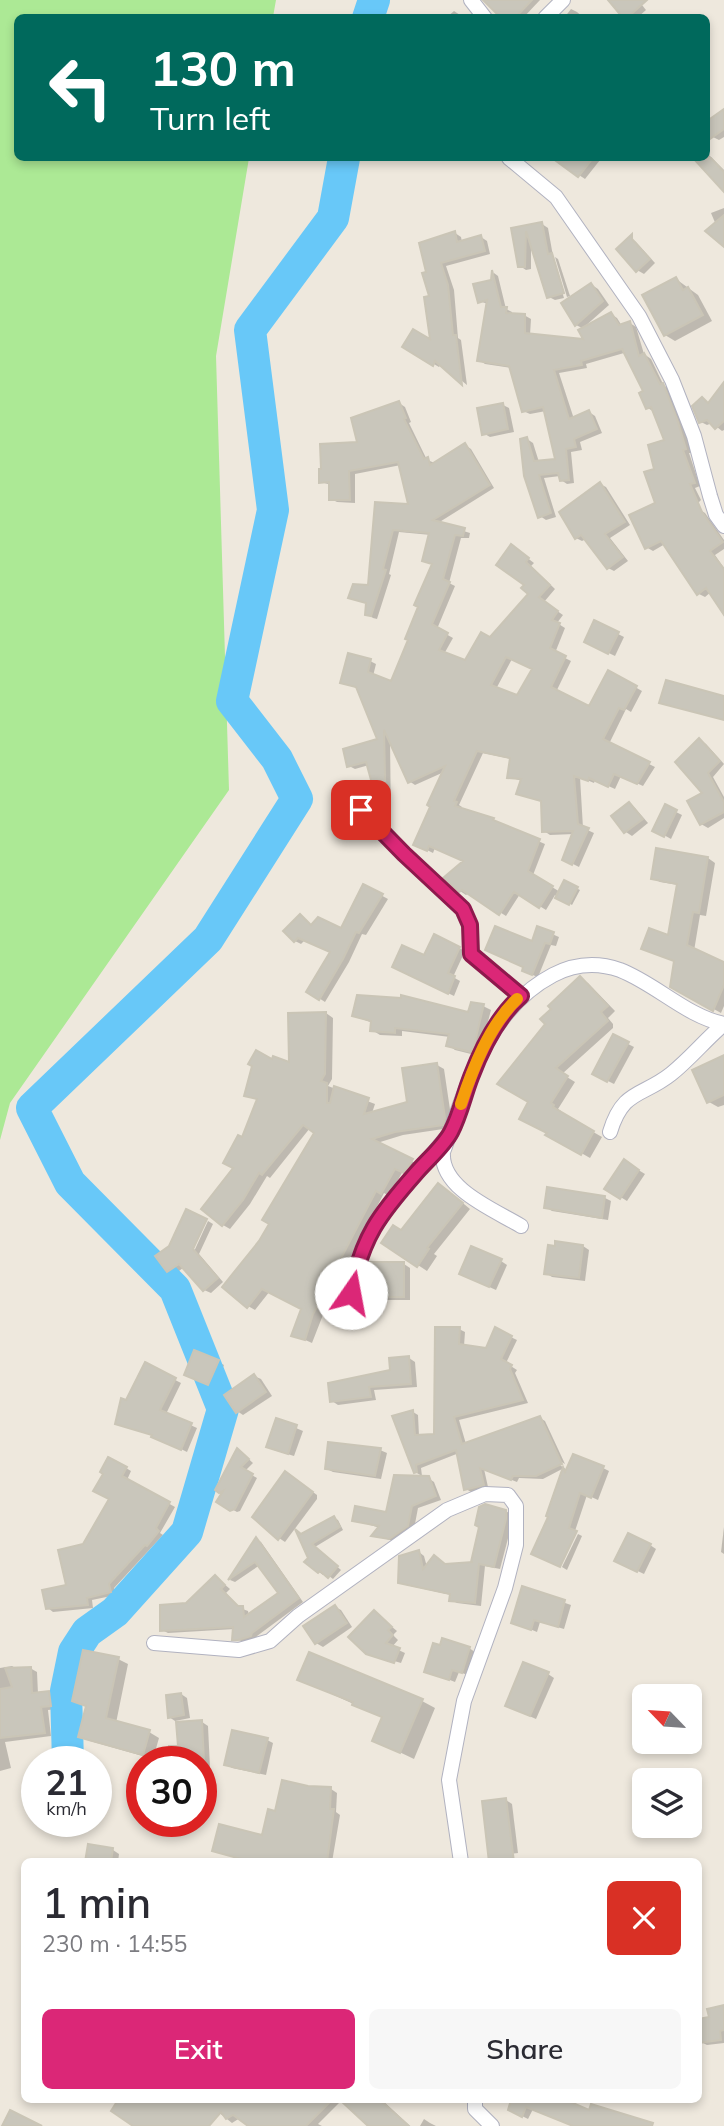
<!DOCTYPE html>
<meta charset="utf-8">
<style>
:root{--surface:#fff;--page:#f7f7f7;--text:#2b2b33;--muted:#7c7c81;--accent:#db2777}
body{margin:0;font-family:Mulish,sans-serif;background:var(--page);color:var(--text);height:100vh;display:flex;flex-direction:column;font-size:26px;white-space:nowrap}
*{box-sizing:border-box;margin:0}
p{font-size:23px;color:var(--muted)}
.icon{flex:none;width:38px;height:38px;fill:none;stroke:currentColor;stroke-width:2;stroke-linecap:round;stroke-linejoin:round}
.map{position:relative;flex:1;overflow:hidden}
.panel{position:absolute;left:21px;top:1858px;width:681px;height:245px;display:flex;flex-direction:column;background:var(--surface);border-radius:10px;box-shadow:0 4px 10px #0003}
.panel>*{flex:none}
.hud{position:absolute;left:14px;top:14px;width:696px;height:147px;border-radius:10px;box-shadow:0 4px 10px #0003;background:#00695c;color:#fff;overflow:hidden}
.needle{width:46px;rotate:295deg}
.buttons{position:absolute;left:632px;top:1684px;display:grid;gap:14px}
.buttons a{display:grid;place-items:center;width:70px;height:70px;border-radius:10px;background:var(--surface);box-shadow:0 4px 10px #0003;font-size:35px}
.speed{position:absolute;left:21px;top:1746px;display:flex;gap:14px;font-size:35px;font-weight:700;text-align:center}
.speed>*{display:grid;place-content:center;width:91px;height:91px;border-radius:50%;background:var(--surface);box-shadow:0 4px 10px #0003;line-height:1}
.speed small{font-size:18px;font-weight:400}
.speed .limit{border:10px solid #d22;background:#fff;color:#111}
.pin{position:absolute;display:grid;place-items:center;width:60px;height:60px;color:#fff;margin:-30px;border-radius:14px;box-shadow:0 4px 10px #0006}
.me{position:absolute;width:77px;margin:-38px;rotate:12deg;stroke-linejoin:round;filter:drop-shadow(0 0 5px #0008)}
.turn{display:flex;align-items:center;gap:24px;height:147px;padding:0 21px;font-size:32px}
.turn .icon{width:91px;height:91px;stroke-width:2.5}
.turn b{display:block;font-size:49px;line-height:60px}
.round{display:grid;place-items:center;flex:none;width:74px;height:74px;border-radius:10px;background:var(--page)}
.headline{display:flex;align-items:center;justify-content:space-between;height:119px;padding:0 21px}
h1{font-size:42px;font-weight:600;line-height:52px}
.action{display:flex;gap:14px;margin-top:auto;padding:14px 21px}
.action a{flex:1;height:80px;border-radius:10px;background:var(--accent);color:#fff;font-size:28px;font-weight:600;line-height:80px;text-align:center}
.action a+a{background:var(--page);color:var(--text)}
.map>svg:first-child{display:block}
</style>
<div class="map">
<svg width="724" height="2126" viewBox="0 0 724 2126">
<rect width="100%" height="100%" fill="#eee8dd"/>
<!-- green -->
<polygon fill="#ace995" points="0,0 276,0 273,17 18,18 18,158 249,158 216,356 229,790 10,1103 0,1140"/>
<!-- shadow -->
<g fill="#0003" fill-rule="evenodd">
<polygon points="487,0 540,0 523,18 505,18"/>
<polygon points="610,0 638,0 646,10 637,18 626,18"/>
<polygon points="571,9 577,12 584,18 564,18"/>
<polygon points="454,11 460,15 462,18 446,18"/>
<polygon points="724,111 724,137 719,140 713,137 707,128 707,123"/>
<polygon points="707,153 724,170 724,189 696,158 707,158"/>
<polygon points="553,158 598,158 600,160 585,179"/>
<polygon points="724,208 724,244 711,213"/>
<polygon points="542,224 548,228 553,256 551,256 564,298 555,300 549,297 531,245 531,269 526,270 520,266 513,229"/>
<polygon points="455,233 461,237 462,242 481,237 487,241 490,254 446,266 454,290 458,338 461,340 467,385 441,364 439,367 405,347 432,342 432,298 424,274"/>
<polygon points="630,238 636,242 655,263 644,274 637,270"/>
<polygon points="555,257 558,259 570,296 567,297"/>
<polygon points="494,273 498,276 506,309 512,312 512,315 524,315 531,319 530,335 586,341 584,329 576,325 563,303 592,285 598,289 609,305 583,328 611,314 617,318 622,326 630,323 636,327 644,354 651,359 664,386 669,388 684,427 691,453 689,453 700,486 695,488 701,500 684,517 699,509 705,513 724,540 724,549 715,555 724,568 724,611 711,592 705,597 699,594 665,544 653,551 646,547 658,504 656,470 666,442 654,412 648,408 645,392 624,353 586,364 587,368 559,373 574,419 589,412 595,416 602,433 580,442 582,450 571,452 574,483 567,484 561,480 560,476 544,478 556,517 546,520 540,516 527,439 533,443 539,462 557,460 546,411 530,414 523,411 511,368 485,364 479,360 488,304 479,301 492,281"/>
<polygon points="676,279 698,295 712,321 675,341 665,335"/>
<polygon points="724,384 724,430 722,431 712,423 707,425 701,422 702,399 710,404"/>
<path d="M399,403l6,4 6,15 -2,1 18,37 8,3 30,-18 6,4 23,39 -56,35 32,10 -1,5h-8l-12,45 6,3 -18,43 16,9 -9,16 22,8 64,-68 -13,-44 17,13 -3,3 24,23 -11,13 19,13 -6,8 8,5 -10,25 16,8 -15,31 33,16 20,-36 33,19 -11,21 -5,-3 -17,35 46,23 -12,19 -22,-10 -6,13 -20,-9 -1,3 -14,-6 3,51 11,5 -15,34 -8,-4 3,-29 -24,1 -6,-4 -1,-29 -25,-9 4,-12 -13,-4 2,-18 -28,-6 -24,52 3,2 -1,2 32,10 5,5 47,20 -12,31 27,17 4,-10 16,8 -8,15 -17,-10 -9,15 -26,-16 -14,22 -37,-23 -3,2 -6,-4 6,-30 -31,-13 -2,5 -12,-6 23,-75 -29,13 -6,-4 -19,-43 1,84 -17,-15 -1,-27 -4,-15 -14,4 -6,-3 30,-25 -20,-52 -17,-7 28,-21 6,3 -3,12 19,7 19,-43 22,-75 -9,-4 7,-26 -32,-3 -10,42 2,1 -14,44 -4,-1 -6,-4 1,-10 -18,-7 19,-11 8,-82 34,2 -10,-41 -46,9v29l-18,-1 -6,-3v-14l-10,-3zM512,659l22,10 -16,29 -22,-9z"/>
<polygon points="503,405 509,408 514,432 490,437 483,433"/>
<polygon points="600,484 606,487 630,525 610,538 628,561 614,571 608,568 586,539 582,541 576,538"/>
<polygon points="618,634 624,637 615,656 592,645"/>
<polygon points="700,740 706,744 724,764 713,777 724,797 724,818 708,828 701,824 705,793"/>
<polygon points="629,804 635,808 648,823 632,836 626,832 613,816"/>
<polygon points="666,807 682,815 671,839 655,830"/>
<polygon points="708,858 715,863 706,916 700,915 694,951 724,964 724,1006 721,1013 672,986 676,962 650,952 669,938 678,885 660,882 653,878"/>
<polygon points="364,886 388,899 366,935 362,934 349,962 325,1002 308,991 332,952 305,940 301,944 295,941 300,916 313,926 342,930"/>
<polygon points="538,928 559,937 556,946 551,945 538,977 530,974"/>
<polygon points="459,948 465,951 453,977 460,981 454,996 399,969 425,957"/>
<polygon points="580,978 588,983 615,1011 608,1018 613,1024 613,1028 562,1074 575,1082 558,1109 561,1111 560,1113 602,1137 590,1158 548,1134 530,1101 547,1024"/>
<polygon points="483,1006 491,1010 479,1056 455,1050 448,1045 450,1037 402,1031 402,1036 380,1035 372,1030 373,1023 354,1016 469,1014"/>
<polygon points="326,1013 333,1018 332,1079 328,1086 375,1104 372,1113 408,1103 437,1065 444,1069 452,1123 450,1128 403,1135 377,1143 419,1165 412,1176 403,1171 389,1196 384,1193 328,1302 312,1343 294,1335 303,1308 270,1291 255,1310 248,1306 261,1242 317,1132 310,1128 270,1178 267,1176 250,1204 230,1229 223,1225 243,1139 259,1100 246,1095 273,1062 291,1064"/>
<polygon points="614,1037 634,1047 614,1084 594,1074"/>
<polygon points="724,1057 724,1105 718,1107 709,1102"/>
<polygon points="625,1162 645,1174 627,1201 606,1188"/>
<polygon points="447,1190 470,1209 434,1254 437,1256 427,1271 383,1242 402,1232"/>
<polygon points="605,1198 611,1201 608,1220 552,1211 546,1207"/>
<polygon points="208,1221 213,1224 199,1254 223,1282 211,1293 204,1290 184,1267 174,1275 168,1271 188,1256 191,1258"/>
<polygon points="583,1246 589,1250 585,1281 552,1277 546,1273"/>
<polygon points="501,1261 507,1265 496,1290 467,1277"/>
<polygon points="404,1264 410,1268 410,1300 370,1300 364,1296"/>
<polygon points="459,1329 465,1332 464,1346 487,1350 496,1330 517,1340 506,1363 517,1370 515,1373 528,1403 459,1420 466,1444 540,1418 545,1421 565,1464 555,1458 554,1461 567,1470 603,1468 609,1471 598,1500 587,1495 575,1531 539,1557 550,1517 549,1516 564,1468 543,1479 519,1478 517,1482 484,1469 488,1487 471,1492 466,1489 459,1453 421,1468 422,1476 415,1472 413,1412 418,1415 419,1436 435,1436"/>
<polygon points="409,1358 415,1362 417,1387 374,1390 376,1400 338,1405 332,1401 392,1372"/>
<polygon points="218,1362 224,1365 215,1387 192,1378"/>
<polygon points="146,1365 181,1383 166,1414 197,1428 187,1452 153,1435 117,1423"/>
<polygon points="254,1376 261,1379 272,1396 243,1415 237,1411"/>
<polygon points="277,1420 303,1431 294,1456 274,1450"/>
<polygon points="380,1450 387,1453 381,1479 333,1472 327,1469"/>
<polygon points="242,1453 253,1463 245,1471 257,1478 240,1511 237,1512 219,1502 224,1493 217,1489"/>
<polygon points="126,1468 131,1471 127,1480 175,1507 160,1533 163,1535 114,1588 116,1595 92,1600 93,1608 53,1612 48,1608 68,1587 84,1546"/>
<polygon points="292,1477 317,1495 317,1499 285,1542 279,1538"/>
<polygon points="428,1478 434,1482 441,1500 418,1508 414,1529 396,1542 374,1535 380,1528 354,1520 387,1514"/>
<polygon points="506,1511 512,1515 512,1523 500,1569 485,1566 481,1606 457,1603 451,1600 451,1595 406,1585 400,1582 419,1552 424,1556 427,1567 478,1564"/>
<polygon points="334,1518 338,1520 343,1530 315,1547 341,1570 333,1579 325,1573 323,1575 319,1572 310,1558 302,1536"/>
<polygon points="724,1527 724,1554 721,1552"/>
<polygon points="578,1534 582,1536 567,1570 562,1567"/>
<polygon points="256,1539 261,1542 303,1602 257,1636 256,1639 245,1642 234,1639 235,1629 168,1633 162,1630 216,1577 230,1589 226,1593 240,1608 248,1611 249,1616 280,1593 260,1565 235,1582 230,1580"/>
<polygon points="650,1545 656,1549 644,1574 623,1564"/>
<polygon points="524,1589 571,1605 564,1629 540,1622 537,1632 513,1622"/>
<polygon points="335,1607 341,1610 352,1627 323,1647 316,1643"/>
<polygon points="374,1612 397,1631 393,1635 398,1640 392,1647 405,1653 401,1663 367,1653"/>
<polygon points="441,1648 469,1648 475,1652 468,1675 459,1672 455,1682 427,1671"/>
<polygon points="118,1659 128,1664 116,1723 149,1732 159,1738 153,1759 90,1741 80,1736 88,1707 74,1700"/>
<polygon points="12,1666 17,1669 30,1668 37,1672 38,1694 49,1693 55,1697 57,1709 48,1710 51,1736 5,1742 11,1768 0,1771 0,1668"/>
<polygon points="548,1674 554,1678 536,1719 513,1709"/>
<polygon points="299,1679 422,1701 435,1708 414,1759 374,1740 384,1718"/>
<polygon points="181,1694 187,1698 190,1718 175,1721 169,1717"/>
<polygon points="202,1722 208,1726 210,1768 201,1769 201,1762 172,1762 171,1748 180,1748"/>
<polygon points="267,1740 273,1743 266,1775 232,1768 226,1764"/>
<polygon points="307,1788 331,1789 337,1793 336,1812 340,1815 332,1862 247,1862 214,1850 263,1837"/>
<polygon points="506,1800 512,1804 518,1853 496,1856"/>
<polygon points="89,1846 113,1850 119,1854 118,1862 87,1862"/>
<polygon points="724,2007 724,2043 707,2045 701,2042 711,2018"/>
<polygon points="203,2100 342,2100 318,2124 322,2126 251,2126 240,2118 232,2123"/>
<polygon points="364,2100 382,2100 410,2126 371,2126"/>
<polygon points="514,2100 570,2100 568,2103 590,2112 638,2126 583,2126 533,2109 528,2119 516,2113"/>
<polygon points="424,2119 430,2123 436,2126 420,2126"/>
</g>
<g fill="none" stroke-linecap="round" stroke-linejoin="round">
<!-- river -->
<g stroke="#68c8f8" stroke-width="32">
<polyline points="368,18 374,0"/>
<polyline points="68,1762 66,1691 74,1652 87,1632 115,1612 187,1532 223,1409 175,1289 70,1183 32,1108 208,939 297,799 277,759 232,701 273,510 250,330 333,218 344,158"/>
</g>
</g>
<!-- building -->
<g fill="#c9c6bb" stroke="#cac5b6" stroke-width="2" fill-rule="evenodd">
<polygon points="483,0 532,0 515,18 501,18"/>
<polygon points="608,0 647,0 627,18 623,18"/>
<polygon points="724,109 724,129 707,141 707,121"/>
<polygon points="552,158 593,158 578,177"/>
<polygon points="693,158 711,158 724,172 724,192"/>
<polygon points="724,215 724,247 705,231"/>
<polygon points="542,222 548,254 552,253 564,293 547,298 526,231 525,267 518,267 511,228"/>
<polygon points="455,231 457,242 481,235 485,251 441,263 448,285 453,335 456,335 462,385 435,361 433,366 402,347 413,329 430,339 424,297 429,296 422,273 426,272 419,243"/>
<polygon points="632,234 632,239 650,259 636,272 616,249"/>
<polygon points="492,270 501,307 507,307 506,313 525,314 525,333 583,339 578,330 611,312 619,325 630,321 639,356 644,353 660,384 663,383 678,422 686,449 683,450 695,483 690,484 702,512 723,542 710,551 724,569 724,615 706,588 697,595 661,541 645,549 629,515 655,503 644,472 654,469 648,445 664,440 651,407 646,409 639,393 643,391 622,349 581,361 582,365 554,370 569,419 589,410 597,429 574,439 576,447 566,449 569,480 560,481 558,473 539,475 551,513 538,518 524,476 520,439 527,437 534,461 555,459 543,407 522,412 509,366 477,361 487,300 478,303 473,284 491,280"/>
<polygon points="676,277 683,290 688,287 703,315 664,336 642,295"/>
<polygon points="591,283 603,301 575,326 561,303"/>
<polygon points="724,382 724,421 715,429 707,420 699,423 692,406 702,397 708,403"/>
<path d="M399,401l7,17 -2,1 20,40 4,-2 2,8 35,-22 25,42 -57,35 32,8 -2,8 -8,-1 -12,44 7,3 -18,42 16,9 -9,17 26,10 16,-28 9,5 38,-43 -7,-6 3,-3 -28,-20 15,-21 18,14 -3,4 24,23 -11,12 19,14 -6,9 8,3 -10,25 16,8 -15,31 38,19 19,-36 29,16 -13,24 -5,-2 -16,31 47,23 -13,22 -23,-10 -6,13 -19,-9 -1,3 -14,-5 4,48 11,4 -17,37 -10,-5 11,-29 -31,1 -1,-31 -25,-7 5,-15 -14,-1 3,-20 -33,-7 -23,50 3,1 -2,4 39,12 -1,2 47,19 -12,32 25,15 -14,22 -25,-16 -15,23 -37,-25 -3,2 -16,-14 20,-17 -34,-15 -2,5 -14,-6 17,-38 -3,-2 18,-39 -37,17 -24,-53 2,91 -14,-13 -1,-28 -5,-18 -19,5 -4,-18 34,-10 -21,-52 -16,-4 8,-30 23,6 -3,13 23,9 17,-41 -3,-1 13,-32 -4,-2 18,-41 -10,-3 7,-28 -36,-3 -10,39 3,1 -15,46 -6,-1 1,-12 -18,-5 5,-14 15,1 7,-83 33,2 -10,-42 -49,9 1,29h-21v-18l-10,1v-14h2l-1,-25 37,-2 -6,-24zM506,657l26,12 -15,26 -26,-10z"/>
<polygon points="503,403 508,429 482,435 477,408"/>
<polygon points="600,482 625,522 605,534 623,557 607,569 581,535 575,539 559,512"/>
<polygon points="594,620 619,632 608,654 584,642"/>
<polygon points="666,680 724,696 724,720 659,703"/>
<polygon points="699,738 720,761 708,773 724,802 724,812 700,825 687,801 702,793 675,762"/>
<polygon points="629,802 643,819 624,833 611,816"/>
<polygon points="665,804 677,810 664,837 652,831"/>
<polygon points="656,848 708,857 699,913 693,912 687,945 724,962 724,985 713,1011 670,987 674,961 641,949 649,928 668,935 677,884 651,879"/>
<polygon points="564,880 578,887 569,905 555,898"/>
<polygon points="363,884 383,894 359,933 356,932 343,959 319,1000 306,992 330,952 298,938 294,942 283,931 300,914 311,925 318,917 341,928"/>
<polygon points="495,926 532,941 537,926 554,932 550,944 545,943 532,975 522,971 523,967 485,950"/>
<polygon points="434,934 460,947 448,973 455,976 448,994 392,967 402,945 424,955"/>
<polygon points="580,976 608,1006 601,1012 608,1021 556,1068 568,1076 551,1103 554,1105 553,1107 594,1131 581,1155 545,1135 547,1133 519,1119 528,1102 497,1084 545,1024 540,1019 551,1009 548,1006"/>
<polygon points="357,995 401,998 401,995 468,1012 471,1002 484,1004 474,1046 471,1052 446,1046 449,1034 395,1028 395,1033 370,1031 371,1021 352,1016"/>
<polygon points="326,1012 325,1074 321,1081 327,1083 327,1103 330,1103 334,1086 369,1098 364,1114 407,1102 402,1068 437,1063 445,1118 443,1125 395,1132 372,1139 413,1159 404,1173 395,1169 381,1194 376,1191 321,1297 323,1297 313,1314 305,1340 291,1336 301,1309 262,1289 247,1308 222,1287 259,1241 269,1224 262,1220 314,1133 303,1125 262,1175 259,1173 243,1200 222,1226 201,1209 233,1168 223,1163 238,1135 242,1137 257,1099 244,1096 252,1066 248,1064 256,1050 272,1059 273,1056 289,1062 288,1013"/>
<polygon points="613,1034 629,1042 607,1082 592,1074"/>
<polygon points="724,1055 724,1095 707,1103 692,1070"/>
<polygon points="624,1159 639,1170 620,1199 604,1189"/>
<polygon points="438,1183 463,1203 427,1248 429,1249 417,1267 381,1243 393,1225 401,1230"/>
<polygon points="547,1187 605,1196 602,1218 544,1208"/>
<polygon points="186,1209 207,1219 193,1249 218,1278 203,1291 179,1264 167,1272 155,1256 169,1246"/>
<polygon points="555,1241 583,1245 579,1278 544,1274 548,1245 555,1246"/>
<polygon points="471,1246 502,1259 489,1287 459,1274"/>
<polygon points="368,1262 404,1262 404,1297 362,1297 362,1286"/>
<polygon points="435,1327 460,1327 459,1344 486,1348 495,1327 512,1336 501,1359 512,1365 510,1369 523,1400 454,1417 462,1444 540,1416 562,1464 536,1476 513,1476 511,1480 480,1468 484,1485 464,1490 456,1450 416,1465 417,1472 414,1473 392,1416 413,1410 415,1435 434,1434"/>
<polygon points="194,1350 219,1360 208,1385 184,1375"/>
<polygon points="409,1356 411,1384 369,1387 371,1397 330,1402 328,1383 390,1370 389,1358"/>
<polygon points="145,1362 176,1378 160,1410 192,1423 181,1450 151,1437 152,1435 115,1424 121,1398 126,1400"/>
<polygon points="254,1374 266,1392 236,1413 224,1395"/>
<polygon points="276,1418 297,1425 288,1454 266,1447"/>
<polygon points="328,1442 381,1448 375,1476 325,1469"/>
<polygon points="237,1448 249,1459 241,1467 253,1474 235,1509 230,1511 216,1502 223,1491 219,1493 215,1490"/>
<polygon points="573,1454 604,1466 591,1498 580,1493 569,1528 577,1531 560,1567 531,1554 548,1517 546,1516 563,1467 565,1472"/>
<polygon points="108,1457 127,1467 122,1476 170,1502 156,1528 159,1531 147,1546 145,1545 109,1584 111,1592 87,1598 88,1605 46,1609 42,1590 66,1585 58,1550 83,1544 109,1499 93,1491 103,1474 100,1472"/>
<polygon points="285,1471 313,1492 278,1540 252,1517"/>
<polygon points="394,1475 429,1476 436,1496 412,1506 408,1526 389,1539 371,1536 379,1526 352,1521 355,1506 386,1512"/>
<polygon points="485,1504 506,1510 506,1519 494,1567 479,1564 475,1603 449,1601 450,1594 398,1583 399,1556 419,1550 423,1569 434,1555 445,1564 473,1562 471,1562 479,1527 475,1525 479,1507"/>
<polygon points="334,1516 340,1527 312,1544 338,1566 328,1578 320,1571 318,1573 304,1562 308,1558 295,1529 301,1534"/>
<polygon points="628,1533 651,1544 637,1572 614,1561"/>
<polygon points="256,1537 299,1598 252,1633 251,1636 238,1640 232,1640 233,1627 160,1631 160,1605 186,1603 215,1575 225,1585 221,1589 238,1606 243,1606 244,1617 278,1593 255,1562 228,1580"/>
<polygon points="522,1586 565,1600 558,1627 534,1620 531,1630 511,1623"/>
<polygon points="335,1605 347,1623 315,1644 303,1626"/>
<polygon points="374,1610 392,1627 388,1630 393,1635 386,1643 400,1648 394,1663 366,1654 348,1637"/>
<polygon points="442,1638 470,1647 462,1673 452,1670 449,1680 424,1672 433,1643 440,1645"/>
<polygon points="83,1650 119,1657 106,1718 150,1730 143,1755 78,1737 86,1706 72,1701"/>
<polygon points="309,1652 423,1699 400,1753 372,1741 382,1717 352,1705 353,1702 297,1680"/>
<polygon points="523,1662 549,1672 530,1716 505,1706"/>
<polygon points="31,1667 32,1693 49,1691 51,1706 41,1707 45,1733 0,1738 0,1689 12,1687 5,1668"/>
<polygon points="181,1693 184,1715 168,1718 166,1695"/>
<polygon points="202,1720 204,1762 170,1762 169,1746 178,1746 176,1722"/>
<polygon points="232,1730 268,1738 259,1773 224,1765"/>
<polygon points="282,1780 308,1786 331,1787 330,1809 334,1809 327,1862 252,1862 212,1851 219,1824 262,1835 268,1809 275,1811"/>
<polygon points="506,1798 514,1862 489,1862 482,1801"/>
<polygon points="88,1844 113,1848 111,1862 85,1862"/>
<polygon points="724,2005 724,2030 720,2031 721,2040 698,2043 698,2019 709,2017 707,2009"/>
<polygon points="118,2100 332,2100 306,2126 248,2126 233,2115 226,2119 221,2112 209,2126 133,2126 111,2111"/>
<polygon points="340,2100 380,2100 409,2126 368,2126"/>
<polygon points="511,2100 566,2100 589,2110 591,2104 653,2123 652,2126 573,2126 526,2107 522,2117 508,2110"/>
<polygon points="10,2110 42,2126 2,2126"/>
</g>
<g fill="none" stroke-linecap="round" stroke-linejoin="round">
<!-- street casing -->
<g stroke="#b1b2c0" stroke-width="16">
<g id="street">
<polyline points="471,0 485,18"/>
<polyline points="545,18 563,0"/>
<polyline points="509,158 556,197 639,316 672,380 694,436 710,496 716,515 724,526"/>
<polyline points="361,810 404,854 463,909 470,925 471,954 521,996"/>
<path d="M610,1132c13,-43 32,-35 61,-58 19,-15 35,-35 53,-50"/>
<path d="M521,1226c-26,-16 -81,-37 -78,-74 25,-66 42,-141 110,-177 21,-11 44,-13 67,-5 36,14 66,46 104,54"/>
<path d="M351,1293c5,-26 11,-48 25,-71l69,-83"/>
<polyline points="154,1643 239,1650 270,1641 298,1616 447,1510 485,1494 508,1495 516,1506 516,1545 505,1588 464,1701 449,1780 461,1862"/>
<polyline points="475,2100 475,2109 492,2126"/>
</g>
</g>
<!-- street -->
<use href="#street" stroke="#fff" stroke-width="14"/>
</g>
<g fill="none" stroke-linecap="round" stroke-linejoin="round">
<!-- route casing -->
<g stroke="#8e194d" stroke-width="18">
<path id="route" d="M351,1293c11,-56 28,-78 65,-120 11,-13 27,-26 35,-41 9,-17 13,-37 20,-55 11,-29 27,-61 50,-81l-50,-42 -1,-29 -7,-16 -59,-55 -43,-44"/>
</g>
<!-- route -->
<use href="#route" stroke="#db2777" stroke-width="12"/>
<!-- slow -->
<path stroke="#f59e0b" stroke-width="12" d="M461,1104c12,-36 28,-78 56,-105"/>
</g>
</svg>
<div class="buttons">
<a><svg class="needle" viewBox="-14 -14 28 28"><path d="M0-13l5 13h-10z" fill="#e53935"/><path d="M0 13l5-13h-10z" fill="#7c7c81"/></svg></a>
<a><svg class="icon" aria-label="layers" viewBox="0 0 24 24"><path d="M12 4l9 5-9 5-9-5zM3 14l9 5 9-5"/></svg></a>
</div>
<div class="speed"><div>21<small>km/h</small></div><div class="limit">30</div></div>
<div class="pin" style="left:361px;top:810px;background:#d93025"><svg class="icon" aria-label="arrive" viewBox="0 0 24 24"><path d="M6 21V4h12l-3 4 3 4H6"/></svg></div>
<svg class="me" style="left:351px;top:1293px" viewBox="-20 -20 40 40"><circle r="19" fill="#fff"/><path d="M0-13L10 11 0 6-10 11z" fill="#db2777"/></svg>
<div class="hud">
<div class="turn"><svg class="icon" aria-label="left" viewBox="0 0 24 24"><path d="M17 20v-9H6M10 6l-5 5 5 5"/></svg><div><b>130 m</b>Turn left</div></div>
</div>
<section class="panel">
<div class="headline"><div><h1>1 min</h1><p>230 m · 14:55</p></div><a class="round" style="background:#d93025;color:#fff"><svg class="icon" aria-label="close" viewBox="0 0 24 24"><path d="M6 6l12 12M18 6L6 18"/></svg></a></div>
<div class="action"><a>Exit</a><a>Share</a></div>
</section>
</div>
